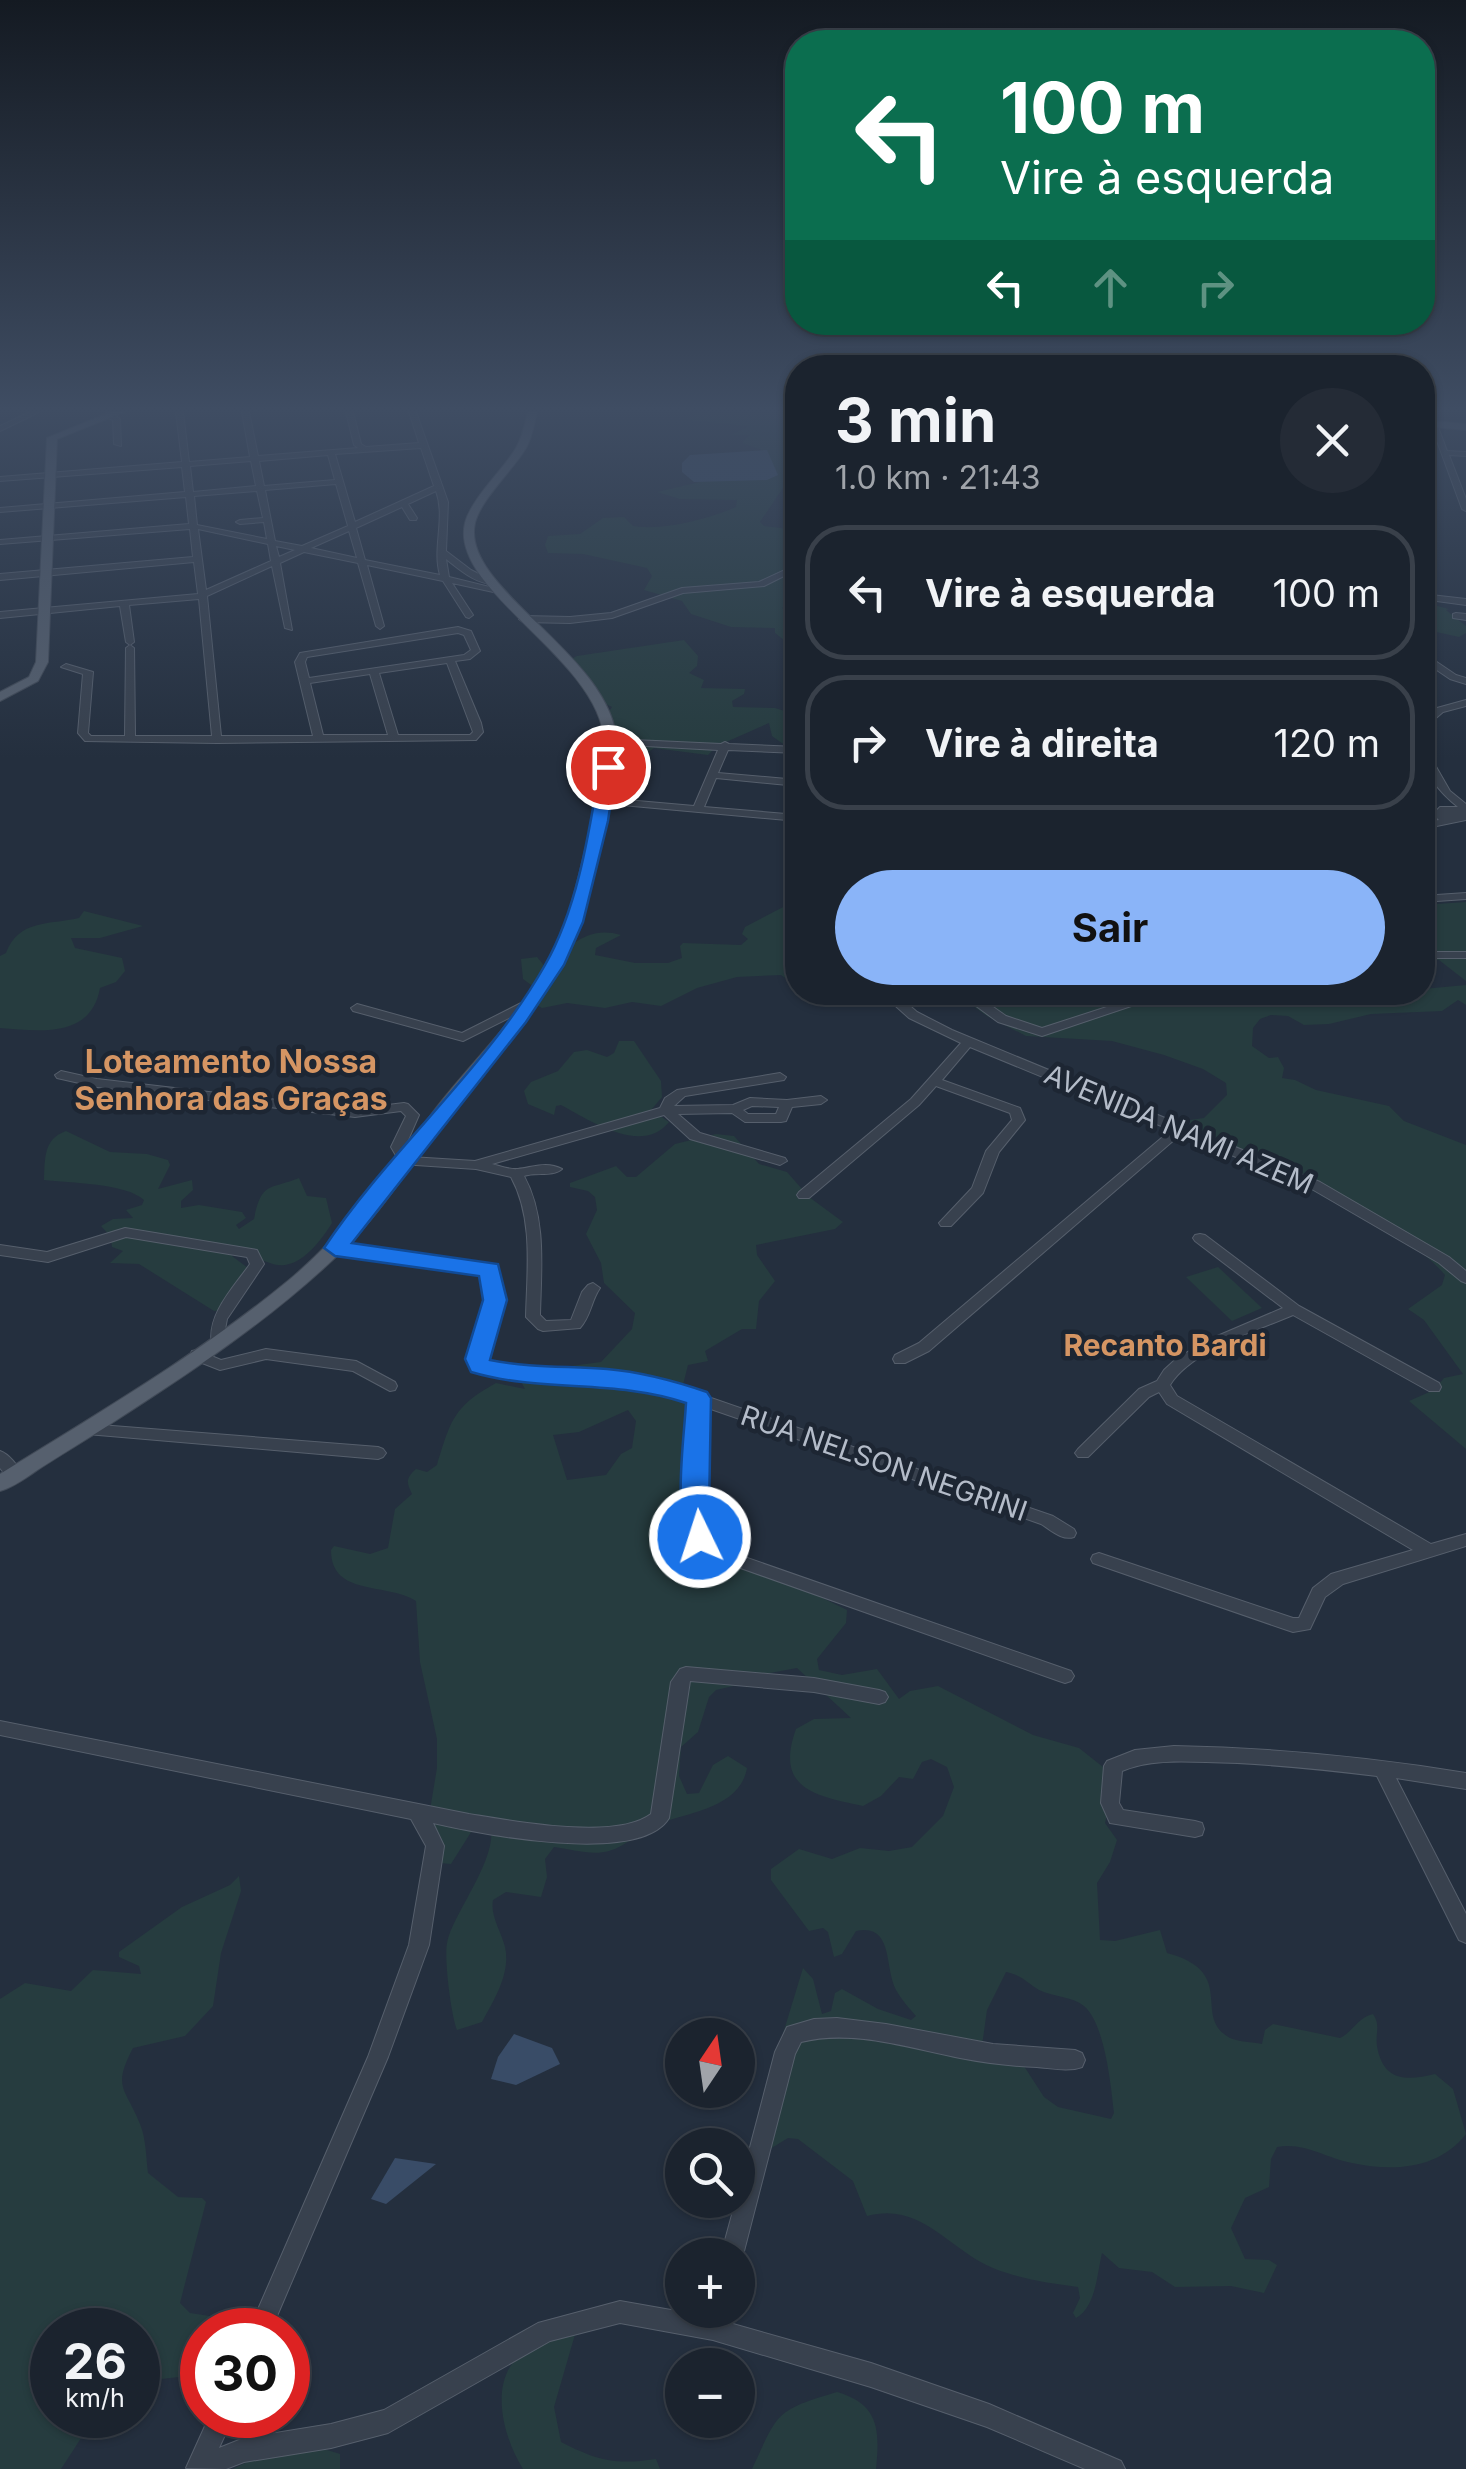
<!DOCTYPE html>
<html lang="pt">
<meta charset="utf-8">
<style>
:root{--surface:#1b232e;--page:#242b36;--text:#f1f3f6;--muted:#a0a4aa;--line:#39404a;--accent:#8ab4f8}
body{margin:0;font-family:Inter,sans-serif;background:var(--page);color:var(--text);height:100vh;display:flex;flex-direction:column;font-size:38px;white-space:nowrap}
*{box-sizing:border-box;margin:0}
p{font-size:32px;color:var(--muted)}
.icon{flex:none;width:55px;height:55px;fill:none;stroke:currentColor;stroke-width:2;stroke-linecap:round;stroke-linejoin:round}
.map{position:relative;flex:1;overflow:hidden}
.side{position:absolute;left:785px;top:355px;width:650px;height:650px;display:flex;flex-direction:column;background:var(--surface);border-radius:40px;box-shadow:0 2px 8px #0004,0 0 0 2px var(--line)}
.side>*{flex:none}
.banner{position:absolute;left:785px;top:30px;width:650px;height:305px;border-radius:40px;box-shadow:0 2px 8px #0004,0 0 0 2px var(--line);background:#0b6e4f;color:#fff;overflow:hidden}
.needle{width:65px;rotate:13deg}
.controls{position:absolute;left:665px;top:2018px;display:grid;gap:20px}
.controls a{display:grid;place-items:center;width:90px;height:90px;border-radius:50%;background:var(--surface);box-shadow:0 2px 8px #0004,0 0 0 2px var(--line);font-size:50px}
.speed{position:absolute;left:30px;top:2308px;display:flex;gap:20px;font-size:50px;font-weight:700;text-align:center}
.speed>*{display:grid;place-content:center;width:130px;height:130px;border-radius:50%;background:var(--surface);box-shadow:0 2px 8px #0004,0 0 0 2px var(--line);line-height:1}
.speed small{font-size:25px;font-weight:400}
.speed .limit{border:15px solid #d22;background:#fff;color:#111}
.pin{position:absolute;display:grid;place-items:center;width:85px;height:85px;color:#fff;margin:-42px;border:5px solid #fff;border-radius:50%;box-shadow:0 2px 10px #0007}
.me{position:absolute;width:110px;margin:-55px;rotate:356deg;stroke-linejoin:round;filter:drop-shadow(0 0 8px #0008)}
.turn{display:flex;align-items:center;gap:35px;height:210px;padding:0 50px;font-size:45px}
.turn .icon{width:130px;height:130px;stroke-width:2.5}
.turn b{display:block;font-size:70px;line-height:85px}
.lanes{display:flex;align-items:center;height:95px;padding:0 50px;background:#0003;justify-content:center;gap:50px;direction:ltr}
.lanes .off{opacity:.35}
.round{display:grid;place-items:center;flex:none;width:105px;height:105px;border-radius:52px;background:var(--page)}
.head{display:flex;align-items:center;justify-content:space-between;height:170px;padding:0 50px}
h1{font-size:60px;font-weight:700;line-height:75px}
.action{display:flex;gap:20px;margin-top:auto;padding:20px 50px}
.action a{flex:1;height:115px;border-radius:60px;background:var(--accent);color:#111;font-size:40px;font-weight:700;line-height:115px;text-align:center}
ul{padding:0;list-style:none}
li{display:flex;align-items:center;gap:30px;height:135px;margin:0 20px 15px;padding:0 30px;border:5px solid var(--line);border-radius:40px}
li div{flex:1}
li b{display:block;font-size:38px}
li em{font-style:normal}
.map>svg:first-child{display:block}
</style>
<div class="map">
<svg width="1466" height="2469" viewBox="0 0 1466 2469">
<rect width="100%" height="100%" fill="#242f3e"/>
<!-- green -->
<g fill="#263c3f" fill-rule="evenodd">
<path d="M696,412h101v52l-5,-2 -3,17 -29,43 4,4 24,3 9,-6v89l-11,-7 -4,3 15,11v31l-22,-17v-5l-44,-1 -40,-13 -9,-13 -38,-11 8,-14 -5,-8 -64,-14 -35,-1 -3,-8 3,-9 32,-2 23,-16 21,-1 9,9c29,5 76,-7 103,-19l1,-7 -57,-1 -23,-7 56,-13 49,-29 -20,-7 8,-8 -40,1h19l20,-10 -61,-6z"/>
<polygon points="1422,602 1449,609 1446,610 1466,626 1466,633 1459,637 1423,629"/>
<polygon points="684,640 698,656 697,666 689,673 704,680 701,688 745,689 744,694 732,701 733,707 775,708 797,715 797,754 772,736 769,723 717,746 708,755 654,748 628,767 619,766 618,760 632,740 612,731 608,713 612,707 587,695 564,663 577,656"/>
<path d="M793,889h4v97l-16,-11 -44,2 -40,11 -36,18 -29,-4 -27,6 -38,-5 -25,5 -5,-3 1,-15 -15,-11 -2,-20 16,-2 10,12c21,-23 41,-44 74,-34l-25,13 -1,7 40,8h33l14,-5 -2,-12 3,-3 58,2 7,-6 -6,-5 3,-7 44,-23z"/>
<polygon points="1466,902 1466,981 1439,960 1423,961 1422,905"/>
<path d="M84,911l59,15 -43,12h-29l4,10 47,10 3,13 -9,11 -16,6c-9,51 -61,43 -100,40v-72l6,-3c13,-34 43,-28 73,-35z"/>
<path d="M1466,985v20l-8,-5 -16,11 -71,3 -42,10 -25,1 -16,-9 -17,-1 -11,4 -7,9 -1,18 17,12 9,-1 6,11 -2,10 13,2 21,10 73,16 15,15 62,24v304l-57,-48 25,-11 10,-12 19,-4 -39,-54 -16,-11 34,-24 3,-10c-45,-52 -120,-77 -180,-106l-12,-7 4,-4 -67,-34v-4l14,-2 23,-23 -1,-12 -23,-14 -39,-14 -52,-14 -86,-5 -39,-20 -32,-23 312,-1 6,8 38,-7 111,-1 1,-3z"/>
<path d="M619,1041h15l27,40 1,16 -11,13 18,12c-27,34 -80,-2 -108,-17l-5,1 -2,9 -26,-11 -4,-13 7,-9 27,-11 16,-19 13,-2 20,7 7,-4z"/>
<path d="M66,1131l44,21 37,2 21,6 2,5 -12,24 34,-9 1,10 -12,11v7l18,-3 43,7 4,6 -10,7 3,4 15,-10c8,-38 15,-29 45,-41l8,18 19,2 6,25c-12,19 -35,51 -62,40 -14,-5 -22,-9 -38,-11v4l16,12 1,8 -23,20 -1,14 -11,1 -75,-47 -29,-1 13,-12 -11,-4 -1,-10 -10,-11 12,-7 20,-1 -7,-8 16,-5 2,-5c-18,-17 -75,-17 -100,-20 1,-21 -1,-41 22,-49z"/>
<path d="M716,1134l18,2 25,28 28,8 22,25 34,25 -8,7 -79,16 1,10 18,26 -16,20 -3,28h-14l-37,22 3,10 -20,4 -6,24 14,19 -8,30 4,58 40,25 2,26 9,12 104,51 -1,13 -29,36 2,11 23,5 35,-6 22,30 11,-8 28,-5 95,49 46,13 24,19 7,35 -5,21 12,17 -7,22 -13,21 3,57 15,1 45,-11 7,23c72,19 24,64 63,85 9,4 22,4 32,6l3,-14 8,-6 67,14c14,-7 17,-20 33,-24 8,12 2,19 4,32 6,36 30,35 58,28l18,15 13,45c-27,35 -72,38 -114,29 -27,-5 -47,-21 -75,-16l-6,12 -2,28 -24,11 -14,30 14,31 24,1 8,5 -13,28 -33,-7 -56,1 -23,-15 -33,-4 -17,-15c-5,21 -6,54 -26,65l-3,-5 7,-15 -2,-11c-29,-4 -58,-8 -85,-19 -45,-19 -72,-67 -126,-52l-14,-35 -55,-42 -10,-1 -18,11 12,-112 21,-69 10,11 9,35 9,-3 4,-18 7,-4 36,20 33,11 5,-4c-7,-8 -15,-17 -20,-26 -12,-23 -2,-67 -40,-59l-14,23 -8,3 -6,-25 -5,-4 -14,3 -38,-51v-11l28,-20 33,10 28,-11 29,3 23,-4 31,-31 11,-29 -7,-20 -16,-8 -9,3 -9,17 -14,-2 -18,19 -18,10c-46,-10 -89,-16 -67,-77l18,-10 37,-1 -54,-50 -49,9 -6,7 -26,6 -7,7 -11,35 -17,15 -2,29 8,18 12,-1 14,-28 15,-9 19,12c-7,40 -58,44 -89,56 -17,6 -31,22 -49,27 -17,5 -38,-2 -55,-4l-9,12 2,18 -6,20 -35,-5 -13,8c-3,16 8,31 12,47 6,26 -11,53 -23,75l-25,8c-6,-15 -13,-71 -10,-87 6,-32 60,-94 40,-126l-9,4 -27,43 -11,-1 -14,-29 11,-66v-29l-17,-77 -4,-61c-29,-19 -85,-4 -85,-51l3,-4 36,8 18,-6 7,-39 17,-15c-6,-12 -6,-16 4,-25l11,3 10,-7c14,-45 16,-58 59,-82l29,6 -6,-11 7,-6 75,-10 31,-33 3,-16 -31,-30 -3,-20 -15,-29 11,-24 -2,-13 -7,-6 -18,-4v-4l46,-17 11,11h9l39,-33zM628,1410l8,11 -4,27 -11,6 -15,21 -39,5 -14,-45 26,-3zM1006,1972c16,3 20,10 33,18 14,7 33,6 45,16 21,18 27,80 30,107l-3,6 -53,-12 -14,-10 -22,-34 -40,-17 5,-36z"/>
<polygon points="1218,1267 1262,1308 1232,1321 1186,1277"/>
<path d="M239,1876l2,15 -20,62 -8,53 -28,30 -52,12c-21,40 -8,39 7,76 6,14 6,34 8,49l30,24 24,1 4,4 -26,101 10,10 26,4v13h-14v33l-14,13 -27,3 -8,-30 -15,14v-33h-86v85h44l-35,54h-61v-470l25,-16 46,8 22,-21 48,4 -2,-8 -20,-9v-5l63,-45 48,-22z"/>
<path d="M576,2331l-22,76 7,35c37,19 55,23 95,17l4,10h-137c-22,-35 -37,-97 7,-121 14,-8 31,-12 46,-17z"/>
<path d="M837,2392c42,12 43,38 39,77h-124c27,-57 22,-58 85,-77z"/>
<polygon points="314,2446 340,2454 340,2469 233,2469 265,2453"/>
</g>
<!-- water -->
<g fill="#394c67">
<polygon points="767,450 778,475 767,480 694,482 682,472 682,463 690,455"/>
<polygon points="514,2034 552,2048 560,2064 516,2085 491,2079 498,2057"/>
<polygon points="395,2158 436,2164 386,2204 371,2199"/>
</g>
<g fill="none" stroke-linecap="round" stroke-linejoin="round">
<!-- minor casing -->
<g stroke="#565f6c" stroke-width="2">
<g id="minor">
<polygon points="30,412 39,412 0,431 0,426"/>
<path d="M176,412h7l6,50 61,-5 -8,-45h7l9,44 100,-8 -4,-3 -8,-33h7l8,32 5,3 53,-4 -10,-31h7l32,90 -2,49 25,19 25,13c-17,4 -37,-14 -50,-24l3,18 53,13 -4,3 -46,-10 21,32 -4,3 -3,-1 -23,-36 -76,-16 17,61 -4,3 -4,-3 -18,-63 -54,-11 -24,11 12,67 -7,-2 -13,-62 -65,30 14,140h92l-18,-74 5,-9 158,-26 13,4 9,20 -10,8 -15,2 26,62 2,9 -7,8 -259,3 -132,-2 -7,-8 5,-59 -22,-7 5,-3 27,8 -5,61 3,3h34l1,-88 4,-3 4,3 1,88h77l-13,-137 -70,6 5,37 -4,3 -4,-3 -6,-36 -120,12v-6l198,-18 -4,-32 -194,18v-6l193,-17 -3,-28 -190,15v-4l189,-16 -3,-27 -186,15v-4l185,-16 -3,-25 -182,14v-4l182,-15zM421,448l13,38 -79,36 -20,-68zM328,455l7,25 -71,6 -5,-25zM251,461l5,25 -63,6 -3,-26zM336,484l12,42 -46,20 -27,-5 -10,-51zM257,491l6,27 -23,2 -4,2 4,2 24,-2 3,17 -70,-14 -3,-29zM436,491c10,27 -4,57 4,84l-75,-15 -9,-32 46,-21 8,13h6l1,-2 -9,-14zM198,529l70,15 3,17 -65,29zM349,531l8,27 -46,-10zM276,546l19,4 -16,7zM458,633l6,2 7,15 -7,5 -155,23 -4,-16 2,-5zM447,663l26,69 -3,3h-72l-19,-62zM370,674l18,61h-65l-13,-52z"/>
<polygon points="106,413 112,413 120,419 121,446 114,444 113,420 106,417"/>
<polygon points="1430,422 1437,424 1447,451 1466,452 1466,456 1449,455 1466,499 1466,511 1462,509"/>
<polygon points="798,564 798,569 764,586 683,593 612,618 570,623 523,622 519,619 523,616 570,617 611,613 682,588 759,582"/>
<polygon points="1422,594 1466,599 1466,605 1422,599"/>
<polygon points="1456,613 1466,614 1466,620 1453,618 1453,614"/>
<polygon points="1422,652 1456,675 1466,678 1466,684 1450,679 1422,660"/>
<polygon points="1466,700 1466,706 1443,712 1422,730 1422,721 1437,708"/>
<polygon points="612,739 721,744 725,742 729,744 798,747 798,753 728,750 718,773 798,780 798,786 716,778 704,807 798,815 798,821 622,805 622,801 626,800 694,806 718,750 609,744 607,742"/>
<path d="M1422,748l5,3 23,40 16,13v16l-44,9v-6l17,-3 -6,-6 7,-7h18c-18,-14 -36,-35 -36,-59z"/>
<polygon points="1466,893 1466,899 1422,902 1422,896"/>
<rect x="1422" y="952" width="44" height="6"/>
<polygon points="880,992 894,992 917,1012 952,1030 1320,1182 1449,1257 1466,1271 1466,1283 1461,1281 1439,1263 1310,1188 1181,1134 929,1351 905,1363 895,1363 893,1359 895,1355 919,1343 1171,1130 970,1047 942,1080 1020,1108 1025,1120 999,1152 983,1193 951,1226 941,1226 939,1223 972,1188 986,1151 1012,1120 1010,1113 936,1086 919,1105 809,1198 799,1198 797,1195 799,1192 911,1099 961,1043 909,1018"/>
<polygon points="957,992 972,992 1006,1016 1042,1028 1153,992 1173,992 1042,1036 998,1022"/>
<polygon points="529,999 533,1000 535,1003 533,1006 463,1041 353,1011 351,1008 357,1004 462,1033"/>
<path d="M61,1071l36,8 258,30 49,-6 4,1 11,11 -14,32 5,10 65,4 185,-53 5,-10 12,-8 103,-17 6,4 -2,3 -99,16 -11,10 59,-1 17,-7 37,2 34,-4 6,4 -6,4 -29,3 -6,14 -5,1h-36l-13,-9 -54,1 22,19 85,25 2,3 -7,4 -90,-26 -26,-24 -172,49c8,2 18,6 26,5 16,-2 29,-8 44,0 -9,8 -26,3 -38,7 23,42 17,93 16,139l6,6 25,-1 11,-28 6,-7 5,-2 7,5c-9,13 -9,28 -20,40l-37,3 -5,-2 -12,-12c1,-46 8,-98 -15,-140l-35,-8 -75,-5 -10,-17 15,-31 -5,-5 -46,6 -258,-30 -40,-9 -2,-3zM752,1106l27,1 -3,7h-28l-5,-4z"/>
<path d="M125,1228l132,22 7,14 -37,55 -5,26h-10c-6,-30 22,-58 38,-81l-3,-7 -121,-20 -78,25 -48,-7v-10l47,7z"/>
<path d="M1200,1234l5,1 94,71 140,77 2,4 -2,4h-10l-136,-76c-37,16 -101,35 -123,70l7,11 254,148 35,-10v12l-123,38 -18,13 -15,32 -17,3 -6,-2 -194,-67 -2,-4 2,-4 6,-2 194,65h6l14,-30 18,-14 82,-24 -246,-146 -8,-12 -10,5 -61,60h-10l-3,-4 3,-4 61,-60 18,-8 7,-11 13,-12 38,-21 68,-29 -88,-67 -2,-3 2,-3z"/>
<path d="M335,1244l160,23 7,32 -18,60 2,4 8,3 114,7 57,9 388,134 21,13 2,4 -2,4c-12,4 -23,-7 -33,-13l-336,-117 -1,105 4,22 22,18 341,119 3,5 -3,5 -6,2 -6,-2 -341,-121 -26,-23 -4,-25 2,-111c-63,-22 -132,-21 -198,-25l-17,-6 -5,-11 18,-60 -4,-25 -154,-23 -2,-3z"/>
<polygon points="266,1349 356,1361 395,1382 397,1386 395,1390 390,1391 353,1371 266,1359 220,1370 192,1359 190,1355 192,1351 197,1350 221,1360"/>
<polygon points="87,1424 378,1447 383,1449 386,1453 383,1457 378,1459 87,1434 82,1433 79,1429 82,1425"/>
<path d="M0,1451c9,3 18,15 23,24l-2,4h-12l-9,-11z"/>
<path d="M686,1667l128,11 65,12 6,2 3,5 -3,5 -6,2 -65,-12 -124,-11 -21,137c-29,48 -188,16 -236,5l11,23 -15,99 -41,112 -117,273h-22l119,-273 41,-112 17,-99 -15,-27 -411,-84v-14l469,93c45,7 146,27 182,0l20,-132 9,-13z"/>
<path d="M1174,1746c98,2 196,11 292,27v16l-70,-11 70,136v29l-7,-3 -82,-164c-57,-7 -114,-13 -171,-14 -28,-1 -58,-2 -84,9l-3,32 4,7 72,11 7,2 2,6 -2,6 -7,2 -85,-14 -9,-20 3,-37 3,-5 28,-11z"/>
<path d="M837,2018l49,6 107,20 82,6 7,3 3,7 -3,7c-13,5 -31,1 -45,0 -26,-1 -52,-4 -77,-9 -52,-10 -107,-29 -159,-16l-6,12 -52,201 -5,9v-9h-17l15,-55h2v-7l37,-141 12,-25 27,-8z"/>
<polygon points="620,2301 705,2316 707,2310 729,2310 726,2322 871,2363 989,2404 1121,2461 1125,2469 1085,2469 987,2427 871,2387 713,2340 620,2323 550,2341 388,2433 331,2448 244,2462 226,2469 186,2468 210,2415 234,2415 219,2448 244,2438 331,2424 384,2410 538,2323"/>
</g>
</g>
<!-- major casing -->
<g stroke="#414a57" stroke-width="2">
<g id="major">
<polygon points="111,412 124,412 57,439 48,662 38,681 0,701 0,692 29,677 36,662 47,438"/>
<path d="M528,412h9c-3,12 -5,26 -11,36 -13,22 -45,51 -51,75 -15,66 137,131 142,220 2,33 -8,65 -16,97 -10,41 -18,83 -38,122 -29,58 -79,104 -117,156 -35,46 -65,96 -107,136 -69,66 -149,119 -230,171 -23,15 -47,29 -70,44 -12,8 -25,18 -39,22v-17c98,-61 199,-120 289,-194 61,-51 100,-109 147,-172 37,-48 83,-90 111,-144 21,-38 30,-80 40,-122 9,-33 21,-69 17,-104 -8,-82 -155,-148 -139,-215 6,-24 38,-53 51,-75 6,-10 9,-24 12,-36z"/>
<polygon points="1422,420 1466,424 1466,430 1422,426"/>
</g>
</g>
<!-- minor -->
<use href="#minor" fill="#38414e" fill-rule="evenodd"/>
<!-- major -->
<use href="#major" fill="#56606e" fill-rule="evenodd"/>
</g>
<!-- sky -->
<linearGradient id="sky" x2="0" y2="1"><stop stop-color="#141a22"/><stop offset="0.54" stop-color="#3f4d63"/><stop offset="1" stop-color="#3f4d63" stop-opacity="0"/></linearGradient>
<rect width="1466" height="758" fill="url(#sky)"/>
<!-- route -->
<path fill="#1a73e8" stroke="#114b97" stroke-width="2.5" d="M608,762l8,5 -8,54 -25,101 -19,43 -38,57 -174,221 146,21 9,36 -17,60c40,8 77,6 117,9 35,3 68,12 100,23l4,6 -2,114 4,25 -4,7h-19c-17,-32 -6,-104 -4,-141 -70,-24 -144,-10 -215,-31l-6,-13 18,-59 -4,-24 -144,-20 -11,-8c65,-98 163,-180 221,-283 33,-58 44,-133 55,-198z"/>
<g text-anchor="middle" stroke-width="9" stroke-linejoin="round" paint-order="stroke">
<!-- street labels -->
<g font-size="28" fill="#b4bcc9" stroke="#1d2633">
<text transform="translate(1179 1129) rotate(23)" y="10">AVENIDA NAMI AZEM</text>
<text transform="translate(884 1463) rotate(19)" y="10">RUA NELSON NEGRINI</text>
</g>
<!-- neighbourhood labels -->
<g font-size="30" font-weight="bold" fill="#d59563" stroke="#1d2633">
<text x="1165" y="1356">Recanto Bardi</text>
</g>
<!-- quarter labels -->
<g font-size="32" font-weight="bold" fill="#d59563" stroke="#1d2633">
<text x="231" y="1073">Loteamento Nossa<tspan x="231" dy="37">Senhora das Graças</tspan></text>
</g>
</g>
</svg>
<div class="controls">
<a><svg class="needle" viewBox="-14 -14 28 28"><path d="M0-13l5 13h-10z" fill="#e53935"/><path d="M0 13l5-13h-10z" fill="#a0a4aa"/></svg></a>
<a><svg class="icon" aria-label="search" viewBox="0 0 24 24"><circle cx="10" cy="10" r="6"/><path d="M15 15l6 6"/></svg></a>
<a>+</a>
<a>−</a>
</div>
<div class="speed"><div>26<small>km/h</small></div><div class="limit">30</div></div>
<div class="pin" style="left:608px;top:767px;background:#d93025"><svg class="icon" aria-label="arrive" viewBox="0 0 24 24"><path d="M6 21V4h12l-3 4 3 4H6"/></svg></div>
<svg class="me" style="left:700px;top:1537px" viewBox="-20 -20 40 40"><circle r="17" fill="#1a73e8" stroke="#fff" stroke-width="3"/><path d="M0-11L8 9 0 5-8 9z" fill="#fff"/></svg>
<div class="banner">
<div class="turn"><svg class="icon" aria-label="left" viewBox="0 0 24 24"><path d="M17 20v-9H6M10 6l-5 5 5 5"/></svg><div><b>100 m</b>Vire à esquerda</div></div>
<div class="lanes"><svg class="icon" aria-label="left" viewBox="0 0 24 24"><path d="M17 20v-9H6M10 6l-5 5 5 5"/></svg><svg class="icon off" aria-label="ahead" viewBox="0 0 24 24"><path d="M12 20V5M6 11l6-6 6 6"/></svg><svg class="icon off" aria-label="right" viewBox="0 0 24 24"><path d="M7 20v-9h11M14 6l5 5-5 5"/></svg></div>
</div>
<section class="side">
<div class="head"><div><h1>3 min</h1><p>1.0 km · 21:43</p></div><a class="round"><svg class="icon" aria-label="close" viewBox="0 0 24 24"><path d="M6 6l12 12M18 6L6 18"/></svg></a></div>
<ul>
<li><svg class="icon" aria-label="left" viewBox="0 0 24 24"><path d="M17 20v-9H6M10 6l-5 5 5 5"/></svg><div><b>Vire à esquerda</b></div><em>100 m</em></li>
<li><svg class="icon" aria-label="right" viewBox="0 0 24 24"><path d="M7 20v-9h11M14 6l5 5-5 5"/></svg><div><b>Vire à direita</b></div><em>120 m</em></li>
</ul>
<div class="action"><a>Sair</a></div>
</section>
</div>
